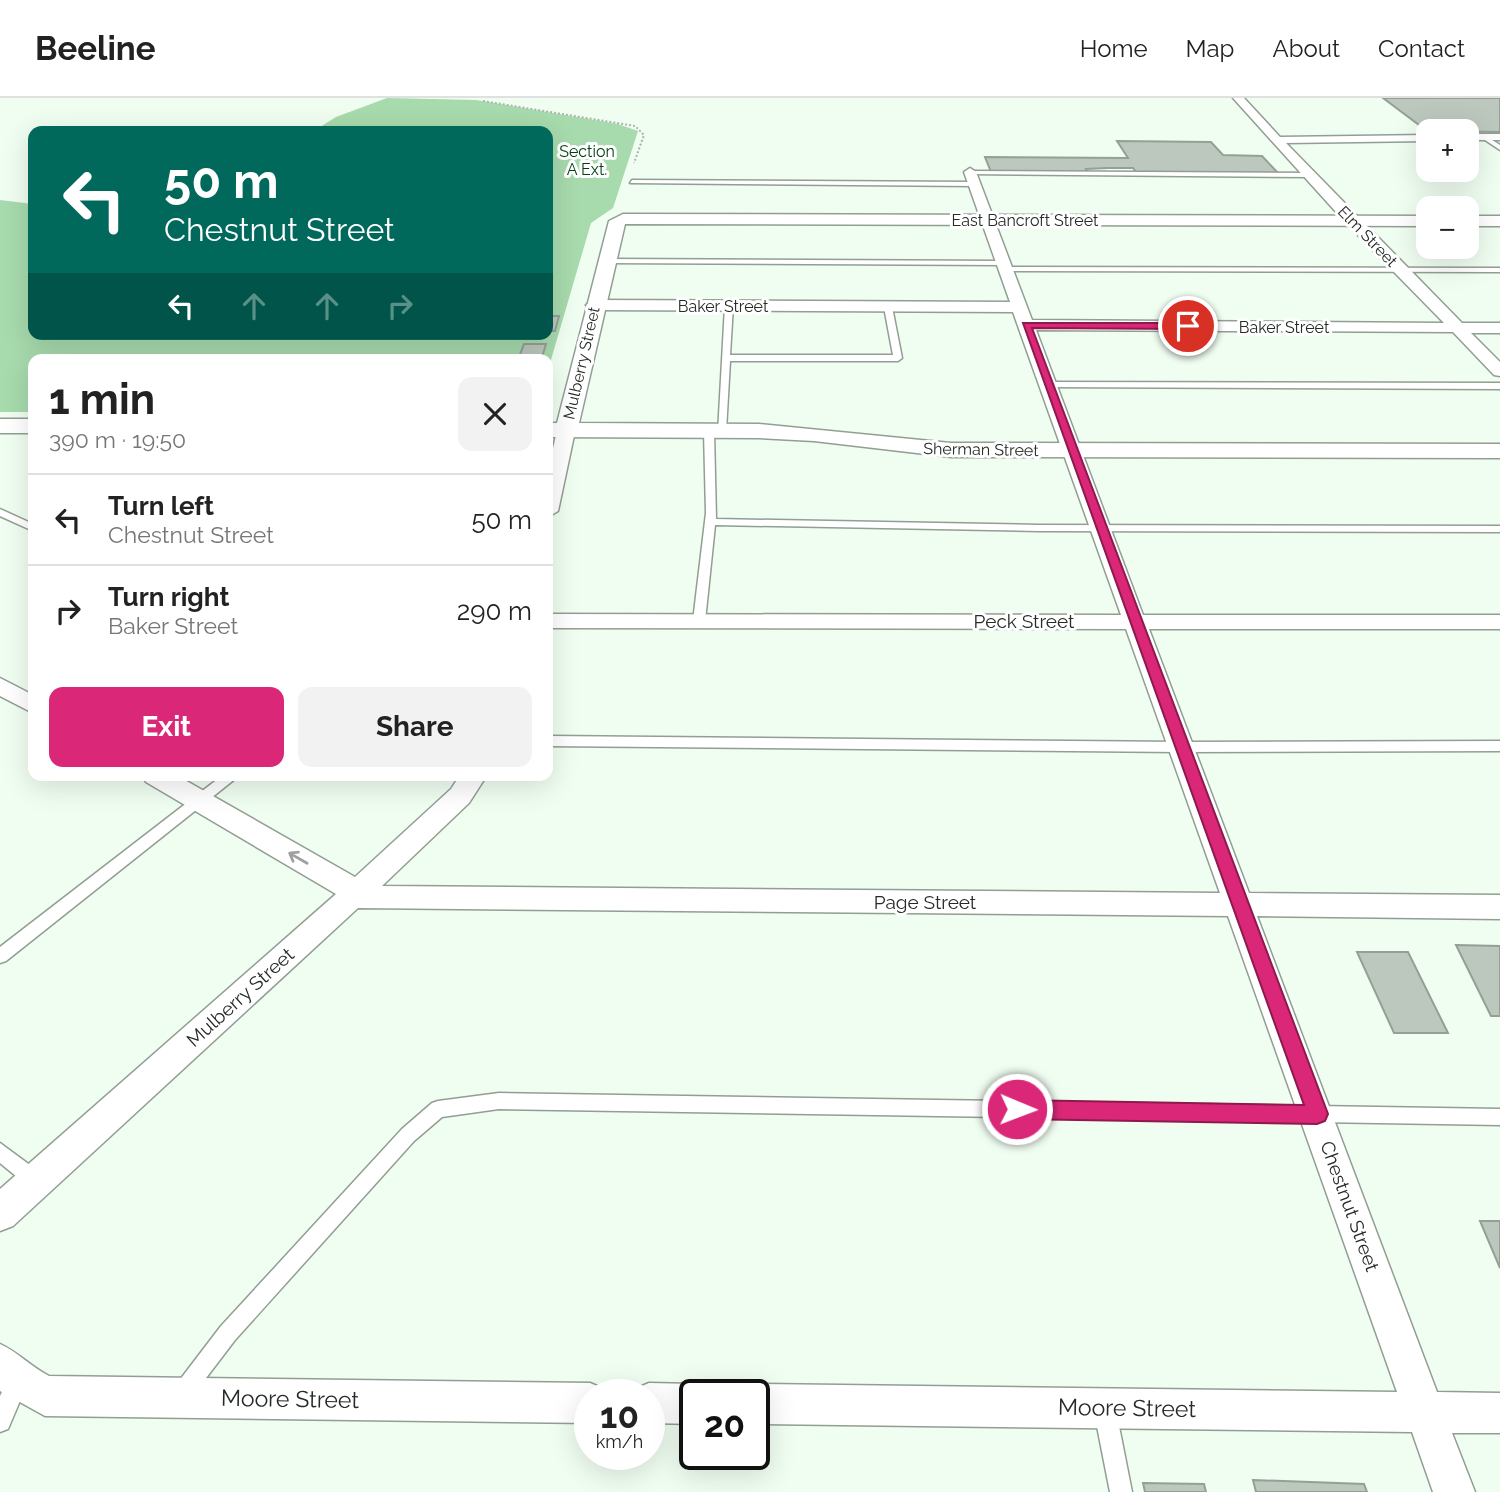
<!DOCTYPE html>
<meta charset="utf-8">
<style>
:root{--surface:#fff;--page:#f2f2f2;--text:#222;--muted:#767676;--line:#e0e0e0;--accent:#db2777}
body{margin:0;font-family:Raleway,sans-serif;background:var(--page);color:var(--text);height:100vh;display:flex;flex-direction:column;font-size:26px;white-space:nowrap}
*{box-sizing:border-box;margin:0}
p{font-size:23px;color:var(--muted)}
.icon{flex:none;width:38px;height:38px;fill:none;stroke:currentColor;stroke-width:2;stroke-linecap:round;stroke-linejoin:round}
.map{position:relative;flex:1;overflow:hidden}
.drawer{position:absolute;left:28px;top:256px;width:525px;height:427px;display:flex;flex-direction:column;background:var(--surface);border-radius:14px;box-shadow:0 7px 28px #0002}
.drawer>*{flex:none}
.hud{position:absolute;left:28px;top:28px;width:525px;height:214px;border-radius:14px;box-shadow:0 7px 28px #0002;background:#00695c;color:#fff;overflow:hidden}
.controls{position:absolute;left:1416px;top:21px;display:grid;gap:14px}
.controls a{display:grid;place-items:center;width:63px;height:63px;border-radius:14px;background:var(--surface);box-shadow:0 7px 28px #0002;font-size:35px}
.speed{position:absolute;left:574px;top:1281px;display:flex;gap:14px;font-size:35px;font-weight:700;text-align:center}
.speed>*{display:grid;place-content:center;width:91px;height:91px;border-radius:50%;background:var(--surface);box-shadow:0 7px 28px #0002;line-height:1}
.speed small{font-size:18px;font-weight:400}
.speed .limit{border:4px solid #111;border-radius:10px;background:#fff;color:#111}
.pin{position:absolute;display:grid;place-items:center;width:60px;height:60px;color:#fff;margin:-30px;border:4px solid #fff;border-radius:50%;box-shadow:0 2px 7px #0007}
.me{position:absolute;width:77px;margin:-38px;rotate:91deg;stroke-linejoin:round;filter:drop-shadow(0 0 5px #0008)}
.turn{display:flex;align-items:center;gap:24px;height:147px;padding:0 21px;font-size:32px}
.turn .icon{width:91px;height:91px;stroke-width:2.5}
.turn b{display:block;font-size:49px;line-height:60px}
.lanes{display:flex;align-items:center;height:66px;padding:0 21px;background:#0003;justify-content:center;gap:35px;direction:ltr}
.lanes .off{opacity:.35}
.round{display:grid;place-items:center;flex:none;width:74px;height:74px;border-radius:14px;background:var(--page)}
.overview{display:flex;align-items:center;justify-content:space-between;height:119px;padding:0 21px}
h1{font-size:42px;font-weight:700;line-height:52px}
.button{display:flex;gap:14px;margin-top:auto;padding:14px 21px}
.button a{flex:1;height:80px;border-radius:14px;background:var(--accent);color:#fff;font-size:28px;font-weight:700;line-height:80px;text-align:center}
.button a+a{background:var(--page);color:var(--text)}
ul{padding:0;list-style:none}
li{display:flex;align-items:center;gap:21px;height:91px;padding:0 21px;border-top:2px solid var(--line)}
li div{flex:1}
li b{display:block;font-size:26px}
li em{font-style:normal}
header{display:flex;align-items:center;gap:42px;box-sizing:border-box;height:98px;padding:0 35px;background:var(--surface);border-bottom:2px solid var(--line)}
header strong{font-size:33px}
nav{display:flex;gap:38px;margin-inline-start:auto;font-size:24px}
.map>svg:first-child{display:block}
</style>
<header>
<strong>Beeline</strong>
<nav><a>Home</a><a>Map</a><a>About</a><a>Contact</a></nav>
</header>
<div class="map">
<svg width="1500" height="1394" viewBox="0 0 1500 1394">
<rect width="100%" height="100%" fill="#f0fdf1"/>
<!-- green -->
<polygon fill="#a7daad" points="387,0 476,2 618,26 638,33 613,110 591,125 548,272 548,261 33,261 33,314 0,314 0,102 33,106 33,236 548,236 548,33 323,33 320,29 336,19"/>
<!-- building -->
<g fill="#bcc8bd" stroke="#94a096" stroke-width="2">
<polygon points="1383,0 1500,0 1500,34 1427,33"/>
<polygon points="1117,43 1211,44 1223,57 1262,58 1278,75 1136,74 1133,70 1108,70 1086,71 1088,75 991,74 985,59 1128,60"/>
<polygon points="548,218 559,218 555,233 548,233"/>
<polygon points="524,246 546,246 542,259 519,259"/>
<polygon points="1456,847 1500,848 1500,918 1491,918"/>
<polygon points="1357,854 1408,854 1448,935 1394,935"/>
<polygon points="1480,1123 1500,1123 1500,1170"/>
<polygon points="1253,1382 1364,1386 1367,1394 1256,1394"/>
<polygon points="1143,1385 1204,1386 1206,1394 1145,1394"/>
</g>
<g fill="none" stroke-linecap="round" stroke-linejoin="round">
<!-- service casing -->
<g stroke="#929e93" stroke-width="3">
<g id="service">
<polygon points="1482,38 1486,38 1500,47 1500,52 1482,40"/>
<polygon points="971,73 1312,75 1315,77 1312,79 969,76"/>
<polygon points="632,82 974,84 977,86 974,88 630,85"/>
<polygon points="608,161 1003,163 1007,165 1003,167 605,165 605,161"/>
<polygon points="1005,169 1500,170 1500,174 1002,173 1001,171"/>
<polygon points="729,206 733,208 730,257 893,257 884,209 888,207 892,209 902,260 898,263 730,263 726,333 718,335 725,208"/>
<polygon points="1049,284 1500,285 1500,291 1046,289 1046,285"/>
<polygon points="709,330 714,333 716,421 1039,427 1500,428 1500,434 1039,433 715,427 705,523 699,527 693,523 706,415 704,333"/>
<polygon points="0,411 33,426 33,433 0,418"/>
<polygon points="548,638 1180,644 1500,643 1500,653 1180,654 548,648"/>
<polygon points="223,677 240,677 6,863 0,865 0,849"/>
<polygon points="499,995 1500,1011 1500,1027 499,1011 442,1019 414,1043 235,1242 190,1301 183,1305 176,1301 172,1294 176,1287 221,1228 402,1031 432,1005 438,1003"/>
<polygon points="0,1045 42,1076 44,1082 42,1088 35,1091 28,1088 0,1065"/>
<polygon points="17,1273 24,1277 28,1284 8,1331 0,1334 0,1298 10,1277"/>
<polygon points="1105,1302 1113,1305 1116,1313 1132,1394 1110,1394 1094,1313 1097,1305"/>
</g>
</g>
<!-- minor casing -->
<g stroke="#929e93" stroke-width="3">
<g id="minor">
<polygon points="1233,0 1244,0 1280,39 1428,37 1428,43 1286,45 1462,225 1500,225 1500,235 1471,235 1500,264 1500,278 1494,277 1453,234 1036,232 1143,517 1500,517 1500,531 1149,531 1249,795 1500,797 1500,821 1257,818 1437,1294 1500,1295 1500,1335 1452,1335 1475,1394 1433,1394 1412,1334 754,1326 754,1297 738,1297 740,1292 754,1286 1397,1294 1228,818 358,810 13,1128 0,1133 0,1091 336,796 146,684 142,677 176,677 355,779 451,691 460,677 487,677 469,705 382,788 1220,795 1126,531 548,530 548,516 1121,517 1013,214 594,212 586,207 594,202 1010,204 964,74 970,70 976,74 1032,222 1444,225 1346,125"/>
<rect x="1466" y="36" width="34" height="6"/>
<polygon points="566,328 575,333 558,413 548,419 548,372 557,333"/>
<polygon points="0,580 33,597 33,615 0,598"/>
<path d="M0,1246c18,8 31,23 49,32l541,7 14,6 3,6h-17v28l-545,-7 -45,-25z"/>
<polygon points="649,1285 695,1286 709,1292 711,1297 695,1297 695,1326 649,1325 649,1297 632,1297 635,1291"/>
</g>
</g>
<!-- tertiary casing -->
<g stroke="#929e93" stroke-width="3">
<g id="tertiary">
<polygon points="623,116 1428,118 1428,128 625,126 579,325 759,326 951,345 1500,346 1500,360 951,359 814,343 759,340 548,339 548,325 557,325 609,123"/>
<rect x="1466" y="118" width="34" height="10"/>
<rect x="0" y="321" width="33" height="14"/>
</g>
</g>
<!-- path -->
<polyline stroke="#aab5ab" stroke-width="2" stroke-dasharray="2 2" stroke-linecap="butt" points="483,3 635,28 644,37 634,65"/>
<!-- service -->
<use href="#service" fill="#fff" fill-rule="evenodd"/>
<!-- minor -->
<use href="#minor" fill="#fff" fill-rule="evenodd"/>
<!-- tertiary -->
<use href="#tertiary" fill="#fff" fill-rule="evenodd"/>
</g>
<!-- one-way arrows -->
<defs><path id="oneway-shaft" d="M-6 0H5M1.5-3L5.5 0L1.5 3" fill="none" stroke-width="1.6" stroke-linecap="round" stroke-linejoin="round" transform="scale(1.75)"/></defs>
<use stroke="#9da09e" href="#oneway-shaft" transform="translate(298 760) rotate(-150)"/>
<!-- route -->
<polygon fill="#db2777" stroke="#8e194d" stroke-width="2" points="1023,225 1188,225 1193,228 1188,231 1032,230 1328,1016 1325,1023 1317,1026 1017,1021 1010,1018 1007,1011 1010,1005 1017,1002 1304,1007"/>
<g text-anchor="middle" stroke-width="6" stroke-linejoin="round" paint-order="stroke">
<!-- far-park labels -->
<g font-size="16" fill="#003e12" stroke="#fff">
<text x="587" y="59">Section<tspan x="587" dy="18">A Ext.</tspan></text>
</g>
<!-- far-street labels -->
<g font-size="16" fill="#262b27" stroke="#fff">
<text x="1025" y="128">East Bancroft Street</text>
<text transform="translate(1368 138) rotate(46)" y="6">Elm Street</text>
<text x="723" y="214">Baker Street</text>
<text x="1284" y="235">Baker Street</text>
<text transform="translate(581 265) rotate(-77)" y="6">Mulberry Street</text>
<text transform="translate(981 351) rotate(1)" y="6">Sherman Street</text>
</g>
<!-- street labels -->
<g font-size="19" fill="#262b27" stroke="#fff">
<text x="1024" y="530">Peck Street</text>
<text x="925" y="811">Page Street</text>
<text transform="translate(240 899) rotate(-42)" y="7">Mulberry Street</text>
<text transform="translate(1350 1108) rotate(70)" y="7">Chestnut Street</text>
</g>
<!-- near-street labels -->
<g font-size="23" fill="#262b27" stroke="#fff">
<text transform="translate(290 1301) rotate(1)" y="8">Moore Street</text>
<text transform="translate(1127 1310) rotate(1)" y="8">Moore Street</text>
</g>
</g>
</svg>
<div class="controls">
<a>+</a>
<a>−</a>
</div>
<div class="speed"><div>10<small>km/h</small></div><div class="limit">20</div></div>
<div class="pin" style="left:1188px;top:228px;background:#d93025"><svg class="icon" aria-label="arrive" viewBox="0 0 24 24"><path d="M6 21V4h12l-3 4 3 4H6"/></svg></div>
<svg class="me" style="left:1017px;top:1011px" viewBox="-20 -20 40 40"><circle r="17" fill="#db2777" stroke="#fff" stroke-width="3"/><path d="M0-11L8 9 0 5-8 9z" fill="#fff"/></svg>
<div class="hud">
<div class="turn"><svg class="icon" aria-label="left" viewBox="0 0 24 24"><path d="M17 20v-9H6M10 6l-5 5 5 5"/></svg><div><b>50 m</b>Chestnut Street</div></div>
<div class="lanes"><svg class="icon" aria-label="left" viewBox="0 0 24 24"><path d="M17 20v-9H6M10 6l-5 5 5 5"/></svg><svg class="icon off" aria-label="ahead" viewBox="0 0 24 24"><path d="M12 20V5M6 11l6-6 6 6"/></svg><svg class="icon off" aria-label="ahead" viewBox="0 0 24 24"><path d="M12 20V5M6 11l6-6 6 6"/></svg><svg class="icon off" aria-label="right" viewBox="0 0 24 24"><path d="M7 20v-9h11M14 6l5 5-5 5"/></svg></div>
</div>
<section class="drawer">
<div class="overview"><div><h1>1 min</h1><p>390 m · 19:50</p></div><a class="round"><svg class="icon" aria-label="close" viewBox="0 0 24 24"><path d="M6 6l12 12M18 6L6 18"/></svg></a></div>
<ul>
<li><svg class="icon" aria-label="left" viewBox="0 0 24 24"><path d="M17 20v-9H6M10 6l-5 5 5 5"/></svg><div><b>Turn left</b><p>Chestnut Street</p></div><em>50 m</em></li>
<li><svg class="icon" aria-label="right" viewBox="0 0 24 24"><path d="M7 20v-9h11M14 6l5 5-5 5"/></svg><div><b>Turn right</b><p>Baker Street</p></div><em>290 m</em></li>
</ul>
<div class="button"><a>Exit</a><a>Share</a></div>
</section>
</div>
